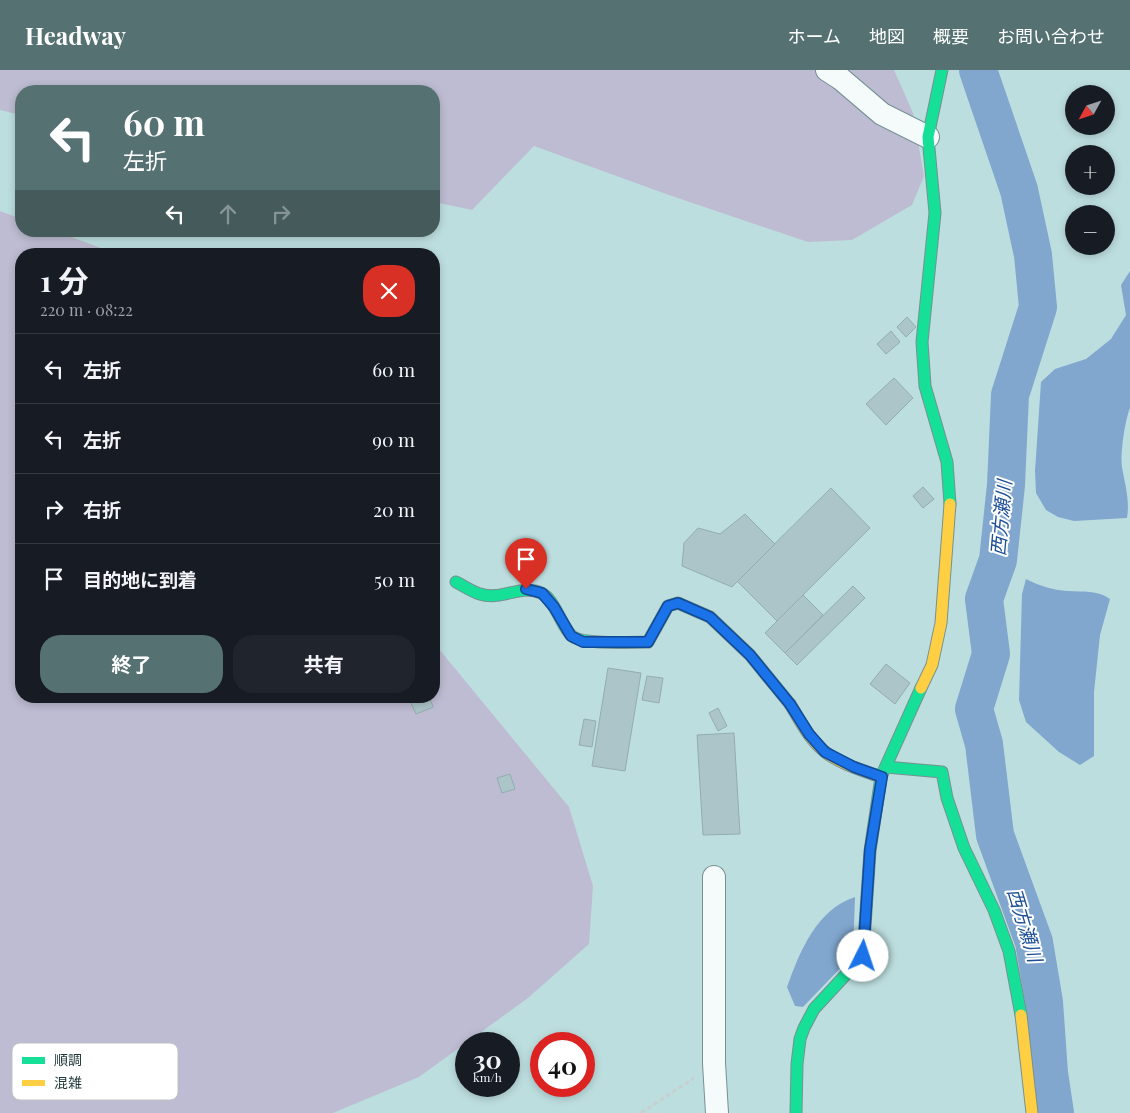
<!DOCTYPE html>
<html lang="ja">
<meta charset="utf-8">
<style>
:root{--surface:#171b24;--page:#20242c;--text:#f1f3f6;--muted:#9ea1a6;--line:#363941;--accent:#557172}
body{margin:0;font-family:"Playfair Display","Noto Sans JP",serif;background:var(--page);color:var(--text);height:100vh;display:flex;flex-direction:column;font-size:19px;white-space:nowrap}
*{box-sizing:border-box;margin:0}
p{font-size:16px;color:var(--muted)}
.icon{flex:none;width:28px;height:28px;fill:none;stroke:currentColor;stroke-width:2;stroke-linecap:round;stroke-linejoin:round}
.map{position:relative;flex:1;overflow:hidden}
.drawer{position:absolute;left:15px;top:178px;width:425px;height:455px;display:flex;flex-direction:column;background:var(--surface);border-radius:20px;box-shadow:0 2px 8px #0003}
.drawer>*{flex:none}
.banner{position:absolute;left:15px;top:15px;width:425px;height:152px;border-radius:20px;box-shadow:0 2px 8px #0003;background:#557172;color:#fff;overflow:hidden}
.needle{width:32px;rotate:230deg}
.fabs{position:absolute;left:1065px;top:15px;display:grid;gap:10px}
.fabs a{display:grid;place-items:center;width:50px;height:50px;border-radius:50%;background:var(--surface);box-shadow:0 2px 8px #0003;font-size:25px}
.speed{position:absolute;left:455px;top:962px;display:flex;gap:10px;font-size:25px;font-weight:700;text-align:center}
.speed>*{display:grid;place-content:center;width:65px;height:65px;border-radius:50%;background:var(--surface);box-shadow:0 2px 8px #0003;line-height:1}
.speed small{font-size:12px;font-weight:400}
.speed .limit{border:8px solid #d22;background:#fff;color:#111}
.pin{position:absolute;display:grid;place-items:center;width:42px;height:42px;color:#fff;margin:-51px -21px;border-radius:50% 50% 50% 0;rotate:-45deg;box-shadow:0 0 5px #0007}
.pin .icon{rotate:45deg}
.me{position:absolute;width:55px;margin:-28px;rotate:4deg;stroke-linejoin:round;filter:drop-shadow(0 0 4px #0008)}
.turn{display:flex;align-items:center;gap:18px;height:105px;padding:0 25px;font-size:22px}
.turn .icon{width:65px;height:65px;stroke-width:2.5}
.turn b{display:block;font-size:35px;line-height:42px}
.lanes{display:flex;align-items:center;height:48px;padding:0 25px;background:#0003;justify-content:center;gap:25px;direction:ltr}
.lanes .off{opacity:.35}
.round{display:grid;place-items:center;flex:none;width:52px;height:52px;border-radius:20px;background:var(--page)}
.head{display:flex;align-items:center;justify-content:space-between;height:85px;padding:0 25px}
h1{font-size:30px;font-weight:700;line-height:38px}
.action{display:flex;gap:10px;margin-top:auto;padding:10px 25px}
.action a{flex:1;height:58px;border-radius:20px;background:var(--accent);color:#fff;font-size:20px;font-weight:700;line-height:58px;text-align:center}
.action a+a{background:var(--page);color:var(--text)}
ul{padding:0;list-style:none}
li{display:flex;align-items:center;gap:15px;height:70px;padding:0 25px;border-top:1px solid var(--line)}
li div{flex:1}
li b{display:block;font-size:19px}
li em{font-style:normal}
header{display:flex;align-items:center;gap:30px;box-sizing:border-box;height:70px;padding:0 25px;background:var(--accent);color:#fff}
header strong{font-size:24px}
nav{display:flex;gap:28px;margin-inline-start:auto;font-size:18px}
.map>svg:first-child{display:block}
</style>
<header>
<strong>Headway</strong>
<nav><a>ホーム</a><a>地図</a><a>概要</a><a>お問い合わせ</a></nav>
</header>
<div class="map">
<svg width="1130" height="1043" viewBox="0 0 1130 1043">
<rect width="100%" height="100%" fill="#bddedf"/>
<!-- green -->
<g fill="#bebcd2">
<polygon points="0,0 894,0 913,43 924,106 912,135 852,170 808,172 666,124 534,76 472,140 434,132 434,21 21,21 21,45 0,40"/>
<polygon points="0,141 21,149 21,161 55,161 117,184 21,184 21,626 434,626 434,573 569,737 593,816 589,874 528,928 419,1007 333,1043 0,1043"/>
</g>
<!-- water -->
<g fill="#81a7cf">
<path d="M1130,201v137c-5,12 -10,46 -8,59 3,18 8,33 5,51l-53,3 -16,-4 -12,-7 -10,-17 -1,-22 6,-89 14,-13 31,-10 25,-20 15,-24 -5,-30z"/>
<path d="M1026,509c14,7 26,11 42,12 15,1 29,-1 42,8l-10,36 -6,57v64l-14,9 -21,-13 -33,-30 -7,-22 3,-106z"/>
<path d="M855,827l-2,58 -50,52 -8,-1 -8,-19c13,-36 29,-77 68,-90z"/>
</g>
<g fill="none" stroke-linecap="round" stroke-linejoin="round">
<!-- river -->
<polyline stroke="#81a7cf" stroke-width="38" points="978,0 1019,120 1033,185 1038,237 1010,325 1006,415 998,490 984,529 991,584 974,639 984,674 995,765 1034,872 1044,932 1049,1003 1055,1043"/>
</g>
<!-- building -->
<g fill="#acc5c9" stroke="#93acaf">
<polygon points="907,247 916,257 906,267 897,257"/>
<polygon points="891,261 900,272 886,284 877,274"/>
<polygon points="894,308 913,328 886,355 866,334"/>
<polygon points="923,417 934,429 923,438 913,426"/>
<polygon points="831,418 870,458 777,551 737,511"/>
<polygon points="745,444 775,474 732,517 682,496 684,473 698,458 720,464"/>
<polygon points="853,516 865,528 797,595 785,583"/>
<polygon points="803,525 823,545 785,583 765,563"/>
<polygon points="886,594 910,613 895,634 870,614"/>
<polygon points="608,598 641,603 625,701 592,696"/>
<polygon points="647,606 663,608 659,633 642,630"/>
<polygon points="429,626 433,637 416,644 411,633"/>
<polygon points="718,638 727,656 718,661 709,643"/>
<polygon points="584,649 596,651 592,677 579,675"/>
<polygon points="734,663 740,764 703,765 697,665"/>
<polygon points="510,704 515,719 502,723 497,708"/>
</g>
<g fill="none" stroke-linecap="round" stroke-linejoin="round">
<!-- street casing -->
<g stroke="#769192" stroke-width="24">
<g id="street">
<polyline points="827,0 841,9 882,44 928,67"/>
<polyline points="714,807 714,993 717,1043"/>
</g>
</g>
<!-- fast casing -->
<g stroke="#769192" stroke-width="13">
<g id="fast">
<polyline points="942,0 928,67 935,143 922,272 925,316 947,392 950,434"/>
<path d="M456,512c8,4 16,10 24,12 20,7 41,-10 61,-1 14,6 21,35 31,43 10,9 60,6 76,6l20,-36 10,-3 32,14 40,38 40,49"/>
<polyline points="886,697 942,702 947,728 964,778 994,840 1009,881 1021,945"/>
<polyline points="796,1043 797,994 800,969 804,958 814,939 863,886 870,781 881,707 921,618"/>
</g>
</g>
<!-- slow casing -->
<g stroke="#769192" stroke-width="13">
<g id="slow">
<polyline points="921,618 932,595 941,553 950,434"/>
<path d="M790,634c10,16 19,35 34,47 14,12 40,20 57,26"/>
<polyline points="1021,945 1032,1043"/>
</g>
</g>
<!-- path -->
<polyline stroke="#c6d0d1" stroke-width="3" stroke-dasharray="5 2.5" stroke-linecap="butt" points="641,1043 694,1008"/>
<!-- street -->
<use href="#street" stroke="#f5fafa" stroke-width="22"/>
<!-- fast -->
<use href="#fast" stroke="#16e098" stroke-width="11"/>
<!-- slow -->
<use href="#slow" stroke="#ffcf43" stroke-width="11"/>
</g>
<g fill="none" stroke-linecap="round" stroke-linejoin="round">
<!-- route casing -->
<g stroke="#114b97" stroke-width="12">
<polyline id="route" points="526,519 542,523 554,537 571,566 583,572 648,572 668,536 678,533 710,547 750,585 790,634 809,664 825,682 854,697 882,707 870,780 863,886"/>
</g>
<!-- route -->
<use href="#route" stroke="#1a73e8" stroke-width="9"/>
</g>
<g text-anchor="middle" stroke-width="4" stroke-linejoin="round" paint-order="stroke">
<!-- water labels -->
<g font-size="19" font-style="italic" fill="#1c4f96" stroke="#fff">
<text transform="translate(1001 448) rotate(-85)" y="7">西方瀬川</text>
<text transform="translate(1025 855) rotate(73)" y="7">西方瀬川</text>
</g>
</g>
<!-- legend -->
<rect x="12" y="973" width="166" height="57" rx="8" fill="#fff" stroke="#bbc3c3" stroke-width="1"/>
<rect x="22" y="987" width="23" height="7" fill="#16e098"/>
<rect x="22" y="1010" width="23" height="6" fill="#ffcf43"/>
<g font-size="14" fill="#1d3637">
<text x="54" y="995">順調</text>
<text x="54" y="1018">混雑</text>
</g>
</svg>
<div class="fabs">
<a><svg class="needle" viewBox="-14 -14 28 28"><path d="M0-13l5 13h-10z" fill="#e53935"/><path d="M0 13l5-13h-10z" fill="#9ea1a6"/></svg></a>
<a>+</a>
<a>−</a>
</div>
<div class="speed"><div>30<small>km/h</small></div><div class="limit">40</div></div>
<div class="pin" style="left:526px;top:519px;background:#d93025"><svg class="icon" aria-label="arrive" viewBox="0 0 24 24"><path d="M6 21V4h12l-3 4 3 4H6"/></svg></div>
<svg class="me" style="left:863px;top:886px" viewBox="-20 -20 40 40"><circle r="19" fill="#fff"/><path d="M0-13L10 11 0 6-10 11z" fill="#1a73e8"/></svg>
<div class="banner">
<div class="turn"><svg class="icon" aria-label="left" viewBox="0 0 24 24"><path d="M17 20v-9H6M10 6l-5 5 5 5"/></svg><div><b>60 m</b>左折</div></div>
<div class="lanes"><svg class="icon" aria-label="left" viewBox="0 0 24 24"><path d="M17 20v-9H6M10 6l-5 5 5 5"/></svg><svg class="icon off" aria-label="ahead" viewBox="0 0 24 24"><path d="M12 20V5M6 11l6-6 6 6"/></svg><svg class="icon off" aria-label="right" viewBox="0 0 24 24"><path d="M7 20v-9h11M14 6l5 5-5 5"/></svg></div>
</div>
<section class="drawer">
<div class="head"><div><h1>1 分</h1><p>220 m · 08:22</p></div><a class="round" style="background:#d93025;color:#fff"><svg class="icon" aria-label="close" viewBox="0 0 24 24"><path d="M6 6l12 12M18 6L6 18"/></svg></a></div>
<ul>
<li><svg class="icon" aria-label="left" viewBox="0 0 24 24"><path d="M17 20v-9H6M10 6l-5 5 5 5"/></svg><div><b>左折</b></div><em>60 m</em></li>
<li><svg class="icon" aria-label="left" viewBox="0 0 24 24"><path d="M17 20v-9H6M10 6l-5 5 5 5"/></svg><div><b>左折</b></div><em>90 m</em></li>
<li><svg class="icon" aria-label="right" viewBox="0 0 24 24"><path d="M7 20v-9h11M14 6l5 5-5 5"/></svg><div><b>右折</b></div><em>20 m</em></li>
<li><svg class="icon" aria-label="arrive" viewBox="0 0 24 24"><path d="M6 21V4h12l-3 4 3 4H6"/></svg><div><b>目的地に到着</b></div><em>50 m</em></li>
</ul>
<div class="action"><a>終了</a><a>共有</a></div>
</section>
</div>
